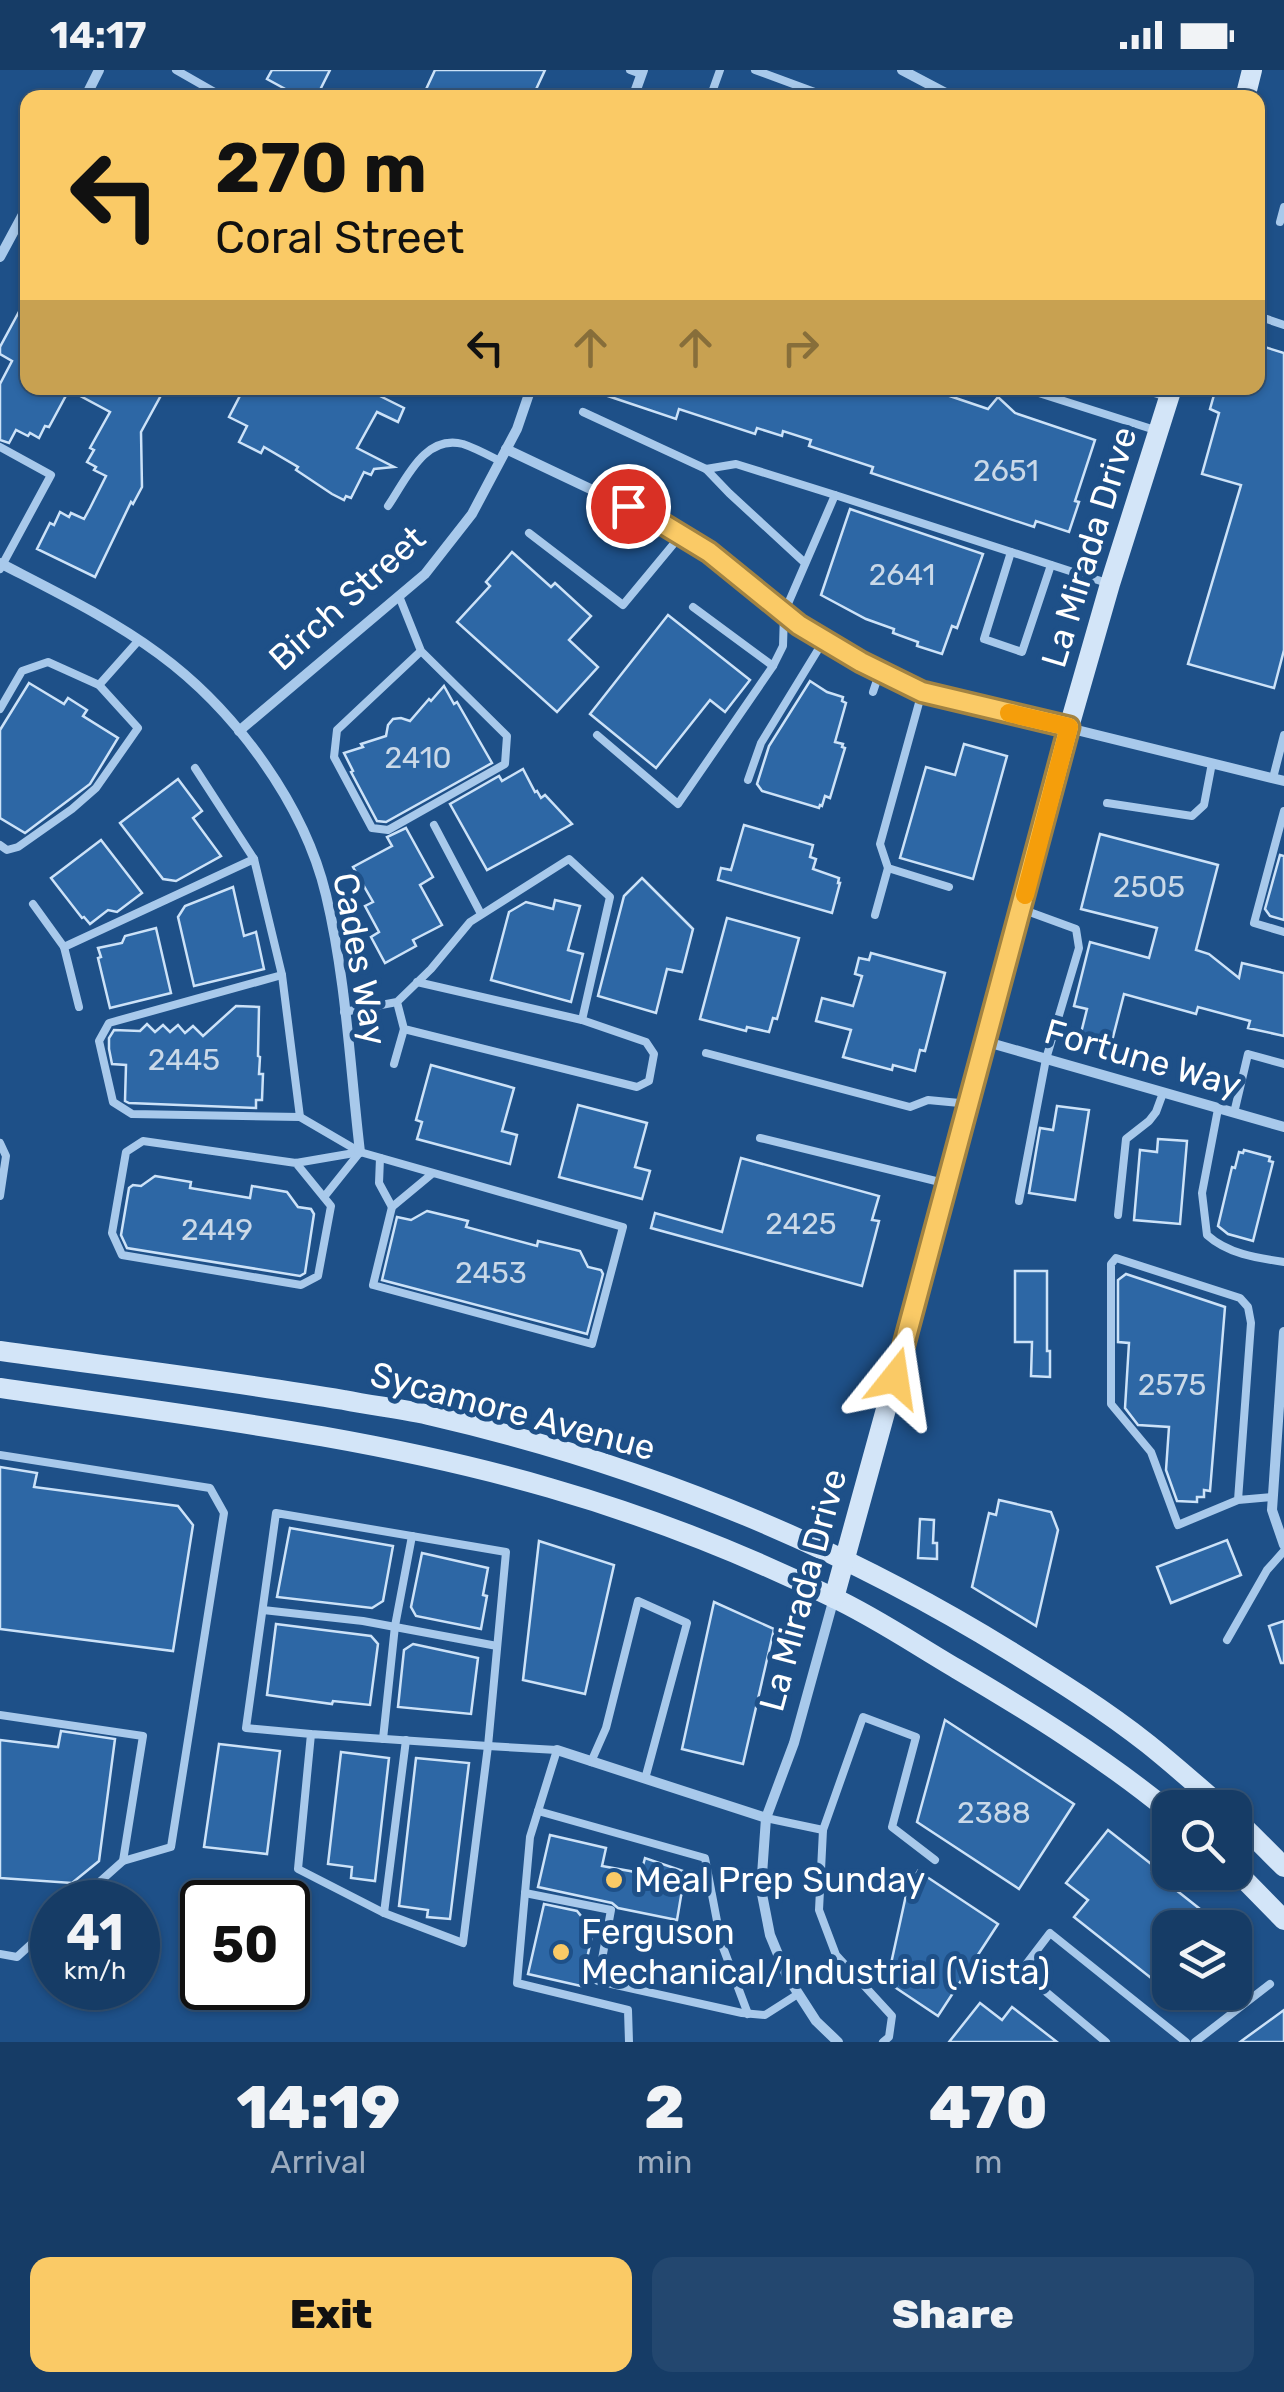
<!DOCTYPE html>
<style>
:root{--surface:#163c66;--page:#23476f;--text:#f1f3f6;--muted:#9eadbf;--line:#35567a;--accent:#faca66}
body{margin:0;font-family:Rubik,sans-serif;background:var(--page);color:var(--text);height:100vh;display:flex;flex-direction:column;font-size:38px;white-space:nowrap}
*{box-sizing:border-box;margin:0}
p{font-size:32px;color:var(--muted)}
.icon{flex:none;width:55px;height:55px;fill:none;stroke:currentColor;stroke-width:2;stroke-linecap:round;stroke-linejoin:round}
.map{position:relative;height:1972px;overflow:hidden}
.drawer{display:flex;flex-direction:column;background:var(--surface);flex:1}
.drawer>*{flex:none}
.top-card{position:absolute;left:20px;top:20px;width:1245px;height:305px;border-radius:20px;box-shadow:0 2px 8px #0004,0 0 0 2px var(--line);background:#faca66;color:#111;overflow:hidden}
.controls{position:absolute;left:1152px;top:1720px;display:grid;gap:20px}
.controls a{display:grid;place-items:center;width:100px;height:100px;border-radius:20px;background:var(--surface);box-shadow:0 2px 8px #0004,0 0 0 2px var(--line);font-size:50px}
.speed{position:absolute;left:30px;top:1810px;display:flex;gap:20px;font-size:50px;font-weight:700;text-align:center}
.speed>*{display:grid;place-content:center;width:130px;height:130px;border-radius:50%;background:var(--surface);box-shadow:0 2px 8px #0004,0 0 0 2px var(--line);line-height:1}
.speed small{font-size:25px;font-weight:400}
.speed .limit{border:5px solid #111;border-radius:15px;background:#fff;color:#111}
.pin{position:absolute;display:grid;place-items:center;width:85px;height:85px;color:#fff;margin:-42px;border:5px solid #fff;border-radius:50%;box-shadow:0 2px 10px #0007}
.me{position:absolute;width:110px;margin:-55px;rotate:15deg;stroke-linejoin:round;filter:drop-shadow(0 0 8px #0008)}
.turn{display:flex;align-items:center;gap:35px;height:210px;padding:0 30px;font-size:45px}
.turn .icon{width:130px;height:130px;stroke-width:2.5}
.turn b{display:block;font-size:70px;line-height:85px}
.lanes{display:flex;align-items:center;height:95px;padding:0 30px;background:#0003;justify-content:center;gap:50px;direction:ltr}
.lanes .off{opacity:.35}
.eta{display:flex;justify-content:space-evenly;align-items:center;height:170px;text-align:center}
.eta b{font-size:60px;font-weight:800;line-height:70px}
.cta{display:flex;gap:20px;margin-top:auto;padding:20px 30px}
.cta a{flex:1;height:115px;border-radius:20px;background:var(--accent);color:#111;font-size:40px;font-weight:800;line-height:115px;text-align:center}
.cta a+a{background:var(--page);color:var(--text)}
.status{display:flex;justify-content:space-between;align-items:center;height:70px;padding:0 50px;background:var(--surface);direction:ltr}
.status svg{height:28px;fill:currentColor}
.map>svg:first-child{display:block}
</style>
<div class="status"><b>14:17</b><svg viewBox="0 0 49 12"><path d="M0 12V9h3v3zM5 12V6h3v6zM10 12V3h3v9zM15 12V0h3v12zM26 1h20v11H26zM47 4h2v5h-2z"/></svg></div>
<div class="map">
<svg width="1284" height="1972" viewBox="0 0 1284 1972">
<rect width="100%" height="100%" fill="#1e5088"/>
<!-- building -->
<g fill="#2d67a5" stroke="#cce2f8" stroke-width="2.5">
<polygon points="272,0 330,0 316,28 283,28 287,20 267,9"/>
<polygon points="435,0 545,0 532,28 422,28"/>
<polygon points="28,225 28,318 165,318 141,362 142,417 133,434 131,432 95,507 37,479 50,453 54,455 60,442 69,447 71,443 84,449 90,438 106,406 94,400 96,397 87,392 94,380 90,378 110,342 69,320 49,357 45,356 39,368 30,363 28,366 16,360 9,373 0,370 0,314 12,291 0,284 0,277"/>
<polygon points="1258,275 1284,283 1284,580 1274,618 1188,594 1241,415 1202,404 1219,343 1210,339 1216,318 1258,318"/>
<polygon points="244,318 384,318 380,326 404,338 398,352 377,342 357,378 394,397 374,399 371,405 364,402 351,428 346,426 344,430 332,424 296,400 298,397 264,377 261,383 239,372 247,356 229,347"/>
<polygon points="590,318 932,318 932,320 988,339 998,327 1015,343 1095,370 1075,431 1079,432 1069,462 1036,451 1034,457 871,403 873,397 809,376 811,370 783,361 782,366 757,358 755,364 679,339 676,349 590,320"/>
<polygon points="850,439 983,484 957,558 952,556 942,584 917,576 918,572 893,563 894,559 866,549 821,525"/>
<polygon points="512,482 551,517 555,513 591,546 569,570 598,597 557,642 457,552 490,516 486,512"/>
<polygon points="668,545 750,610 725,642 710,630 656,698 590,644"/>
<polygon points="810,611 827,622 843,627 842,631 846,633 835,672 843,674 842,677 845,678 830,728 825,726 822,736 820,735 819,738 762,721 757,714 769,676"/>
<polygon points="29,613 64,634 68,628 87,640 83,646 118,668 90,714 25,763 0,748 0,660"/>
<polygon points="444,616 454,634 457,632 492,693 386,752 377,751 351,702 353,701 344,683 363,677 361,674 386,666 388,655 393,649 401,648 410,651 429,629 431,631"/>
<polygon points="964,674 1007,686 973,809 900,788 926,697 955,705"/>
<polygon points="523,699 535,722 537,721 541,728 545,725 572,754 487,800 450,734 499,706 502,711"/>
<polygon points="178,709 202,741 193,748 221,786 176,811 163,809 120,753"/>
<polygon points="744,755 813,775 810,787 816,789 813,799 839,808 838,813 840,813 832,843 718,810 721,798 731,800"/>
<polygon points="406,758 433,807 420,815 442,855 413,870 416,876 385,893 371,867 379,862 365,836 373,832 353,797 392,776 387,767"/>
<polygon points="1100,764 1218,795 1196,880 1209,884 1239,908 1242,893 1284,903 1284,966 1248,958 1250,951 1198,937 1196,944 1124,924 1112,971 1081,963 1087,939 1074,936 1090,872 1149,888 1157,858 1081,839"/>
<polygon points="101,770 142,823 117,842 108,840 90,854 84,847 82,848 51,808"/>
<polygon points="1280,785 1284,786 1284,850 1270,846 1265,839"/>
<polygon points="642,808 693,859 682,902 667,899 656,943 598,926 624,826"/>
<polygon points="233,817 244,866 256,862 264,899 194,916 178,847 185,836"/>
<polygon points="555,830 580,836 568,880 583,884 571,932 491,910 509,842 526,832 553,839"/>
<polygon points="727,848 799,868 777,949 773,948 769,962 747,957 746,961 700,949"/>
<polygon points="156,858 171,923 110,938 98,888 101,887 98,878 122,873 125,866"/>
<polygon points="871,883 945,903 925,981 920,980 915,1001 893,995 892,1000 843,987 851,960 816,951 822,928 853,936 862,906 855,904 859,888 869,890"/>
<polygon points="236,936 259,937 258,986 260,987 259,1004 263,1004 262,1030 256,1030 256,1038 129,1033 125,1031 126,995 112,994 109,979 109,968 114,960 140,961 147,954 155,962 163,955 170,962 178,955 185,963 193,956 203,966"/>
<polygon points="431,995 514,1018 502,1061 517,1065 510,1094 417,1069 422,1052 416,1050"/>
<polygon points="578,1035 647,1053 635,1097 650,1101 642,1129 559,1107"/>
<polygon points="1057,1036 1089,1040 1075,1130 1029,1123 1040,1058 1053,1060"/>
<polygon points="1158,1069 1187,1071 1180,1154 1134,1150 1140,1080 1157,1082"/>
<polygon points="1244,1080 1270,1087 1269,1091 1273,1092 1253,1171 1228,1164 1218,1156 1232,1097 1235,1098 1239,1082 1243,1083"/>
<polygon points="741,1088 879,1126 872,1150 879,1151 862,1216 651,1158 655,1143 722,1162"/>
<polygon points="155,1106 191,1112 190,1118 250,1128 252,1116 287,1122 298,1137 311,1139 314,1144 305,1203 300,1206 127,1178 121,1165 129,1118 133,1115 141,1116"/>
<polygon points="427,1141 468,1151 466,1157 537,1176 538,1171 580,1181 588,1197 601,1200 603,1204 587,1264 382,1210 397,1147 411,1150"/>
<polygon points="1015,1201 1047,1201 1047,1281 1050,1281 1050,1307 1031,1306 1032,1272 1015,1272"/>
<polygon points="1126,1204 1225,1237 1210,1421 1204,1420 1204,1427 1197,1427 1197,1432 1177,1431 1166,1400 1169,1357 1138,1355 1125,1338 1129,1273 1118,1272 1118,1210"/>
<polygon points="0,1397 37,1403 34,1417 178,1436 193,1455 173,1581 0,1559"/>
<polygon points="999,1430 1051,1442 1058,1460 1036,1556 972,1517 989,1443 996,1445"/>
<polygon points="920,1449 934,1450 933,1473 937,1473 937,1489 918,1488"/>
<polygon points="290,1458 393,1476 383,1531 372,1538 277,1527"/>
<polygon points="1227,1470 1241,1505 1171,1533 1157,1497"/>
<polygon points="539,1471 614,1495 585,1624 523,1610"/>
<polygon points="422,1483 488,1498 483,1525 487,1526 481,1559 416,1546 411,1537"/>
<polygon points="714,1532 774,1559 743,1694 682,1679"/>
<polygon points="1284,1551 1284,1593 1281,1593 1269,1556"/>
<polygon points="276,1554 371,1566 378,1574 370,1635 333,1631 332,1634 267,1625"/>
<polygon points="413,1574 478,1588 471,1644 398,1637 404,1580"/>
<polygon points="945,1650 1074,1734 1019,1819 917,1752"/>
<polygon points="61,1661 115,1669 99,1791 72,1813 0,1808 0,1670 58,1677"/>
<polygon points="219,1674 280,1681 267,1784 204,1777"/>
<polygon points="341,1682 389,1688 375,1811 351,1808 352,1797 328,1794"/>
<polygon points="416,1688 469,1693 450,1849 427,1847 428,1840 399,1836"/>
<polygon points="1108,1760 1155,1797 1152,1801 1200,1839 1197,1843 1215,1858 1170,1858 1170,1923 1074,1847 1088,1830 1066,1813"/>
<polygon points="550,1765 606,1778 602,1796 641,1803 645,1788 689,1803 681,1826 677,1850 618,1838 612,1833 538,1817"/>
<polygon points="918,1801 998,1854 938,1946 887,1912 908,1816"/>
<polygon points="544,1834 577,1841 593,1861 581,1916 528,1904"/>
<polygon points="980,1933 1002,1950 1012,1937 1057,1972 949,1972"/>
<polygon points="1284,1940 1284,1972 1240,1972"/>
</g>
<g fill="none" stroke-linecap="round" stroke-linejoin="round">
<!-- service -->
<g stroke="#a8c9eb" stroke-width="8">
<polyline points="176,0 225,28"/>
<polyline points="630,0 641,4"/>
<polyline points="755,0 831,28"/>
<polyline points="710,28 720,0"/>
<polyline points="1280,152 1284,137"/>
<polyline points="1258,246 1284,255"/>
<polyline points="1023,318 1155,360"/>
<polyline points="1138,318 1167,327"/>
<polyline points="583,342 706,399"/>
<polyline points="0,377 51,405 0,499"/>
<path d="M388,436c18,-26 36,-72 75,-62 12,4 25,11 37,17"/>
<polyline points="529,463 623,535 681,465"/>
<polyline points="1011,482 984,569 1022,582 1051,495"/>
<polyline points="805,493 729,423 706,399 736,394 835,425"/>
<polyline points="399,526 421,581 507,666 505,694 388,760 372,758 334,687 337,660 421,581"/>
<polyline points="693,537 773,596 783,576 784,543 835,425 1110,514"/>
<polyline points="99,615 139,570"/>
<polyline points="873,622 880,601"/>
<polyline points="922,622 880,774 888,798 949,817"/>
<polyline points="0,639 22,601 48,592 99,615 138,658 96,718 72,739 18,777 7,780 0,775"/>
<polyline points="597,665 678,734 773,596"/>
<polyline points="195,698 254,789"/>
<polyline points="1273,708 1284,665"/>
<polyline points="748,710 761,673 824,570"/>
<polyline points="1107,733 1192,746 1204,735 1212,693"/>
<polyline points="1284,741 1254,853 1284,862"/>
<polyline points="434,755 481,844"/>
<polyline points="33,834 64,877 254,789 282,905 300,1047 360,1082 623,1157 592,1274 373,1215 392,1137 433,1103"/>
<polyline points="875,845 888,798"/>
<polyline points="64,877 79,937"/>
<polyline points="282,905 109,953 99,971 113,1032 132,1044 300,1047"/>
<polyline points="417,912 582,950"/>
<polyline points="344,942 397,932 431,899 470,852 569,789 610,827 582,950 646,972 654,984 649,1011 637,1017 404,959 397,932"/>
<polyline points="706,983 910,1037 928,1030 970,1034"/>
<polyline points="394,994 404,959"/>
<path d="M1218,1039l-16,84 5,42c21,19 50,23 77,27"/>
<polyline points="1234,1043 1248,984 1284,994"/>
<polyline points="760,1068 948,1114"/>
<polyline points="0,1073 6,1086 0,1126"/>
<polyline points="380,1088 379,1113 392,1137"/>
<polyline points="296,1093 331,1136 318,1206 301,1215 122,1185 112,1163 126,1082 143,1071 296,1093 360,1082"/>
<polyline points="324,1127 360,1082"/>
<polyline points="1019,1131 1046,989 1079,878 1076,859 1024,840"/>
<polyline points="1118,1145 1126,1069 1149,1051 1156,1042 1163,1023"/>
<polyline points="0,1385 210,1418 224,1443 171,1777 123,1791"/>
<polyline points="1238,1430 1251,1253 1248,1237 1240,1228 1116,1188 1111,1194 1111,1334 1151,1382 1178,1455 1238,1430 1273,1427"/>
<polyline points="263,1540 363,1551 497,1576"/>
<polyline points="1227,1570 1267,1500 1284,1481"/>
<polyline points="0,1645 143,1666 123,1791 77,1832"/>
<polyline points="311,1664 246,1658 276,1443 506,1482 488,1676 311,1664 298,1799 384,1843 463,1873 488,1676 557,1680 530,1767 517,1913 628,1940 629,1972"/>
<polyline points="383,1669 395,1556 412,1466"/>
<polyline points="591,1692 606,1658 638,1531 687,1553 645,1709"/>
<polyline points="538,1741 705,1788 721,1872 748,1944"/>
<polyline points="766,1748 823,1760"/>
<polyline points="525,1823 611,1840 598,1911 742,1943 765,1945 798,1924"/>
<polyline points="384,1843 406,1670"/>
<polyline points="0,1884 17,1887 52,1855"/>
<polyline points="883,1972 889,1967 892,1946 836,1885 819,1840 823,1760 863,1647 916,1667 892,1757 935,1790"/>
<polyline points="1106,1972 1021,1901 1050,1863 1186,1972"/>
<polyline points="1195,1972 1270,1914"/>
</g>
<!-- minor -->
<g stroke="#a8c9eb" stroke-width="10">
<polyline points="902,0 955,28"/>
<polyline points="85,28 99,0"/>
<polyline points="633,28 643,0"/>
<polyline points="0,187 28,135"/>
<polyline points="506,379 658,451 709,482 799,555 861,592 922,622 1284,711"/>
<path d="M0,493c54,28 110,55 159,91 75,55 145,149 167,241 20,83 24,172 34,257"/>
<polyline points="239,661 425,504 472,444 517,359 531,318"/>
<polyline points="987,972 1284,1057"/>
<polyline points="1284,1262 1272,1440 1284,1475"/>
<polyline points="834,1528 794,1673 766,1748 761,1819 770,1865 787,1906 816,1951 838,1972"/>
<polyline points="557,1680 766,1748"/>
</g>
<!-- secondary -->
<g stroke="#d3e5f8" stroke-width="20">
<polyline points="1245,28 1252,0"/>
<path d="M0,1281c115,16 230,30 344,49 29,6 60,9 89,16 204,47 399,125 577,235 47,29 95,59 138,93 25,20 50,42 75,64"/>
<path d="M0,1318c184,27 371,48 550,100 94,27 194,66 282,109 43,20 84,48 125,72 73,43 147,89 213,143"/>
<polyline points="834,1528 970,1034 1069,657 1110,514 1172,318"/>
<polyline points="1235,1748 1284,1797"/>
<polyline points="1235,1800 1284,1850"/>
</g>
</g>
<g fill="none" stroke-linecap="round" stroke-linejoin="round">
<!-- route casing -->
<g stroke="#a28342" stroke-width="25">
<polyline id="route" points="628,436 658,451 709,482 799,555 861,592 922,622 1069,657 895,1308"/>
</g>
<!-- route -->
<use href="#route" stroke="#faca66" stroke-width="18"/>
<!-- slow -->
<polyline stroke="#f59e0b" stroke-width="18" points="1009,643 1069,657 1025,825"/>
</g>
<!-- markers -->
<g fill="#faca66" stroke="#1e5088" stroke-width="4">
<circle cx="614" cy="1810" r="10"/>
<circle cx="561" cy="1882" r="10"/>
</g>
<g text-anchor="middle" stroke-width="10" stroke-linejoin="round" paint-order="stroke">
<!-- number labels -->
<g font-size="30" fill="#cad9e8">
<text x="1006" y="411">2651</text>
<text x="902" y="515">2641</text>
<text x="418" y="698">2410</text>
<text x="1149" y="827">2505</text>
<text x="184" y="1000">2445</text>
<text x="801" y="1164">2425</text>
<text x="217" y="1170">2449</text>
<text x="491" y="1213">2453</text>
<text x="1172" y="1325">2575</text>
<text x="994" y="1753">2388</text>
</g>
<!-- street labels -->
<g font-size="35" fill="#fff" stroke="#1e5088">
<text transform="translate(1089 477) rotate(-73)" y="12">La Mirada Drive</text>
<text transform="translate(347 528) rotate(-42)" y="12">Birch Street</text>
<text transform="translate(360 889) rotate(80)" y="12">Cades Way</text>
<text transform="translate(1143 988) rotate(16)" y="12">Fortune Way</text>
<text transform="translate(513 1341) rotate(15)" y="12">Sycamore Avenue</text>
<text transform="translate(803 1520) rotate(-75)" y="12">La Mirada Drive</text>
</g>
<!-- poi labels -->
<g font-size="35" fill="#fff" stroke="#1e5088" text-anchor="start">
<text x="634" y="1822">Meal Prep Sunday</text>
<text x="581" y="1874">Ferguson<tspan x="581" dy="40">Mechanical/Industrial (Vista)</tspan></text>
</g>
</g>
</svg>
<div class="controls">
<a><svg class="icon" aria-label="search" viewBox="0 0 24 24"><circle cx="10" cy="10" r="6"/><path d="M15 15l6 6"/></svg></a>
<a><svg class="icon" aria-label="layers" viewBox="0 0 24 24"><path d="M12 4l9 5-9 5-9-5zM3 14l9 5 9-5"/></svg></a>
</div>
<div class="speed"><div>41<small>km/h</small></div><div class="limit">50</div></div>
<div class="pin" style="left:628px;top:436px;background:#d93025"><svg class="icon" aria-label="arrive" viewBox="0 0 24 24"><path d="M6 21V4h12l-3 4 3 4H6"/></svg></div>
<svg class="me" style="left:895px;top:1308px" viewBox="-20 -20 40 40"><path d="M0-17L14 15 0 8-14 15z" fill="#faca66" stroke="#fff" stroke-width="4"/></svg>
<div class="top-card">
<div class="turn"><svg class="icon" aria-label="left" viewBox="0 0 24 24"><path d="M17 20v-9H6M10 6l-5 5 5 5"/></svg><div><b>270 m</b>Coral Street</div></div>
<div class="lanes"><svg class="icon" aria-label="left" viewBox="0 0 24 24"><path d="M17 20v-9H6M10 6l-5 5 5 5"/></svg><svg class="icon off" aria-label="ahead" viewBox="0 0 24 24"><path d="M12 20V5M6 11l6-6 6 6"/></svg><svg class="icon off" aria-label="ahead" viewBox="0 0 24 24"><path d="M12 20V5M6 11l6-6 6 6"/></svg><svg class="icon off" aria-label="right" viewBox="0 0 24 24"><path d="M7 20v-9h11M14 6l5 5-5 5"/></svg></div>
</div>
</div>
<section class="drawer">
<div class="eta">
<div><b>14:19</b><p>Arrival</p></div>
<div><b>2</b><p>min</p></div>
<div><b>470</b><p>m</p></div>
</div>
<div class="cta"><a>Exit</a><a>Share</a></div>
</section>
